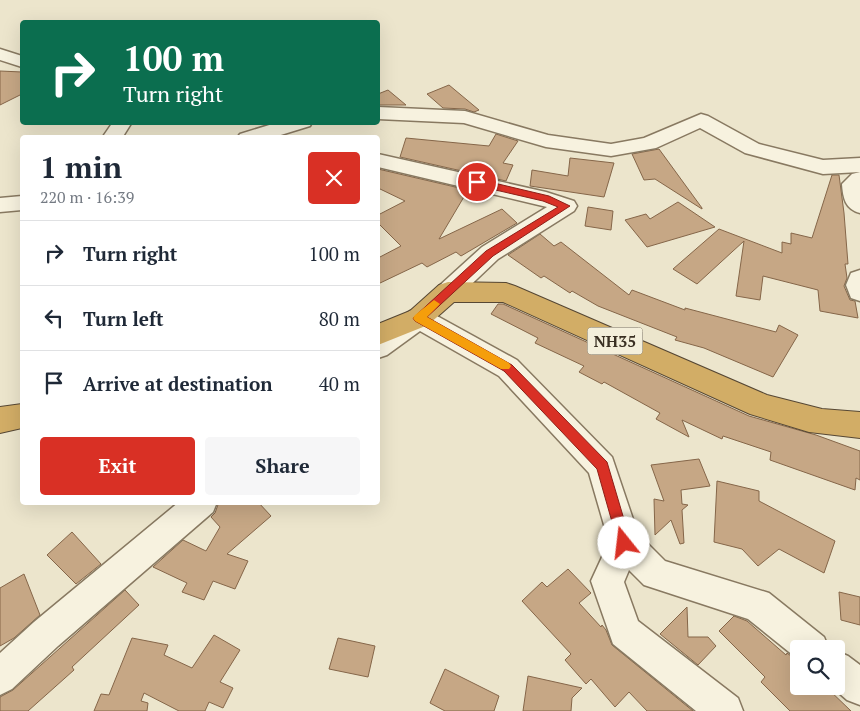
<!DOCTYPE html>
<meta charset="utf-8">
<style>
:root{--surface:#fff;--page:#f6f6f7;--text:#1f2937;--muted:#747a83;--line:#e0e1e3;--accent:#d93025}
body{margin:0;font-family:"PT Serif",serif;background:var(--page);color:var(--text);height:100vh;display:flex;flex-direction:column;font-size:19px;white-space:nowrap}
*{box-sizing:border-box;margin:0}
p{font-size:16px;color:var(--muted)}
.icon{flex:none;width:28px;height:28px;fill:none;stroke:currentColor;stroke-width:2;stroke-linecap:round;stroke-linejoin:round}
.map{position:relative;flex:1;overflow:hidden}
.drawer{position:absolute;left:20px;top:135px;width:360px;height:370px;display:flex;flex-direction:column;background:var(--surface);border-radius:5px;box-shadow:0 5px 20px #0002}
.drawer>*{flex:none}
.banner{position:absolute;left:20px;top:20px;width:360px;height:105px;border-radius:5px;box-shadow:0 5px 20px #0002;background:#0b6e4f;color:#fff;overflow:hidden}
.buttons{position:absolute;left:790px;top:640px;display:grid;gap:10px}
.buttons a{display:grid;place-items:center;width:55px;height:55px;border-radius:5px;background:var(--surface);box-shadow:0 5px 20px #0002;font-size:25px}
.pin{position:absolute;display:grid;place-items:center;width:42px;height:42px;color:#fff;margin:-21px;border:2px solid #fff;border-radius:50%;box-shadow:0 1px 5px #0007}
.me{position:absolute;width:55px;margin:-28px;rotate:344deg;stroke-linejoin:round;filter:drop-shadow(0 0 4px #0008)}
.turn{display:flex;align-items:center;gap:18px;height:105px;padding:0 20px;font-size:22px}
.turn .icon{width:65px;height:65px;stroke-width:2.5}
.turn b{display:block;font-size:35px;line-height:42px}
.round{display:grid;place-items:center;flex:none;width:52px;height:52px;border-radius:5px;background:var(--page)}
.summary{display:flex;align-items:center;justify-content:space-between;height:85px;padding:0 20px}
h1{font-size:30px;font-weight:700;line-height:38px}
.cta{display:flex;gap:10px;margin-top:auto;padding:10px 20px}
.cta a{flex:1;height:58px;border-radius:5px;background:var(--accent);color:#fff;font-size:20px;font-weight:700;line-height:58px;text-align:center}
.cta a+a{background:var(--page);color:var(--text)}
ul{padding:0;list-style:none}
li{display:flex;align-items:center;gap:15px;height:65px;padding:0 20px;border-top:1px solid var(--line)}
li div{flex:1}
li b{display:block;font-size:19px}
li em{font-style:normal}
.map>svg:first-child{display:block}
</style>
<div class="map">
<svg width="860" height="711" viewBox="0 0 860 711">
<rect width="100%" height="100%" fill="#ece5cc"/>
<!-- building -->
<g fill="#c6a785" stroke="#856649">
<polygon points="0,71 22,72 22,94 0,105"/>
<polygon points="449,85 479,110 474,112 465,109 443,108 427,94"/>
<polygon points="388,90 406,105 378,105 378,94"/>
<polygon points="496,134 518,141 503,163 513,165 506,181 400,157 406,138 489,146"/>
<polygon points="659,149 702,208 702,209 655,179 644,180 632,154"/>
<polygon points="570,158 614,163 604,197 530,186 532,170 568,176"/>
<polygon points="378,169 468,190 439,239 502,209 517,223 461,256 456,252 427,267 422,263 378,284 378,258 401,246 378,223 378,215 405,201 378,188"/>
<polygon points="832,175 839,175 844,213 848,264 845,264 847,278 844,286 850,300 855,301 858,318 820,311 818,290 763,276 760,300 736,296 744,241 697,284 673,269 719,229 782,253 782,242 791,244 791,233 812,238"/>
<polygon points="678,202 715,227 647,247 625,220 646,214 650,219"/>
<polygon points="588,207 613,211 611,230 585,226"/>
<polygon points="540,234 554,246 561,242 629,295 632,290 685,310 685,308 776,332 779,325 798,335 773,377 704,348 675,340 677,337 598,306 572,291 570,293 544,276 541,278 508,255"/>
<polygon points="498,304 503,304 749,416 816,435 860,451 860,480 856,478 855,490 770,460 771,452 723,436 722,439 682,420 689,437 656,419 660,413 604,382 602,384 579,372 584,366 535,343 538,338 491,314"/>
<polygon points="699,459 710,486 681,490 682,504 688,505 682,510 684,543 680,544 671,520 655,535 654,499 664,501 651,465"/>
<polygon points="717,481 759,491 759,501 835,541 824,573 779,549 758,566 742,549 714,542"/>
<polygon points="219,502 258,502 271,516 227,554 248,561 235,589 213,581 204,600 182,592 187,583 153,567 183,540 206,551 220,527 211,517 215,513"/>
<polygon points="72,532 101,564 76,584 47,555"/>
<polygon points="568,569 591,593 579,603 601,627 602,625 606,630 612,645 693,711 647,711 629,692 615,707 591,679 586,684 565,660 571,654 522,601 542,582 547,587"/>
<polygon points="24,574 40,615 14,638 0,646 0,588"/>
<polygon points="125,590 139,605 72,667 74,670 28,711 0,711 0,697 13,690"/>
<polygon points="839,592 860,597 860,625 841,620"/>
<polygon points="687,607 688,637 708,637 716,646 698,665 660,634"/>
<polygon points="734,616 747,621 786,655 787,653 799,662 799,686 825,686 851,711 790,711 761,682 765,677 719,631"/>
<polygon points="214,635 240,650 220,682 233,688 223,708 209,702 205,711 179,711 144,693 141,701 148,703 147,711 94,711 101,694 109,695 132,638 168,645 164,655 192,668"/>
<polygon points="338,638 375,646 368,677 329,669"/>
<polygon points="445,669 499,696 494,711 445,711 430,703"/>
<polygon points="528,676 582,688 572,698 571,711 523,711"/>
</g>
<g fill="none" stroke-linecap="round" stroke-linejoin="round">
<!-- minor casing -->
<g stroke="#887961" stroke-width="3">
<g id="minor">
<polygon points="0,49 22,56 22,67 0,60"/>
<polygon points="378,107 465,111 548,135 611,144 644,138 701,114 708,116 759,144 823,160 860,158 860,172 823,174 745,153 700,128 656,148 611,156 546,147 464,123 378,119"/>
<polygon points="113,122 132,122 122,138 102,138"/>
<polygon points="279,122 312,122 310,126 271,138 237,138 240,134"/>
<polygon points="378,154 546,192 574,201 577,206 574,211 498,259 457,298 448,301 439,298 436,292 439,286 482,247 547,207 378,167"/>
<path d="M860,172v41c-15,-4 -17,-15 -18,-29l10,-10z"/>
<polygon points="22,196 22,210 0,212 0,198"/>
<polygon points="860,270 860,301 851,298 846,285 851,273"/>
<polygon points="419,308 428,311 517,360 612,457 638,534 665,561 769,593 824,637 829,649 799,649 799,660 748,619 644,585 629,570 624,582 638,621 738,698 743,711 696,711 613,644 591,581 609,542 589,473 499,376 420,331 387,355 378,358 378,334 410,311"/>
<polygon points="179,502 217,502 213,512 58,646 12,689 0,695 0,653 34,622"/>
<polygon points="836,651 848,656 860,665 860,705 847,700 831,686 836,686"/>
</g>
</g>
<!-- highway casing -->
<g stroke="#564734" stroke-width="2">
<g id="highway">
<polygon points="448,282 506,283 515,286 767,395 822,409 860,412 860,438 809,432 750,414 503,302 454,302 428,325 378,345 378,324 410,311 439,285"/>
<polygon points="22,404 22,428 0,433 0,407"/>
</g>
</g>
<!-- minor -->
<use href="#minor" fill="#f7f2df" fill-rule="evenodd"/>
<!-- highway -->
<use href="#highway" fill="#d2ad66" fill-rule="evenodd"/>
</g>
<!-- route -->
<polygon fill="#d93025" stroke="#8d1f18" points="477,179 549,196 570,206 493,256 427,317 512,365 607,462 631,543 629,548 624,550 620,548 618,543 597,469 504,371 415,321 413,318 486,251 558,207 543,201 474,185 474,180"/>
<!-- slow -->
<polygon fill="#f59e0b" points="434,300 440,304 427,317 509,363 511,366 509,369 501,369 415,321 413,318 415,315"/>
<g text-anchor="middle" stroke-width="4" stroke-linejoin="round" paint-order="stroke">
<!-- shield labels -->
<rect fill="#f4efdb" stroke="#72695a" stroke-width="1" x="587.5" y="327.5" width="55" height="27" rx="4"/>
<g font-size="16" font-weight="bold" fill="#3a3023">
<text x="615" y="347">NH35</text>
</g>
</g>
</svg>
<div class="buttons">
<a><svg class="icon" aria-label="search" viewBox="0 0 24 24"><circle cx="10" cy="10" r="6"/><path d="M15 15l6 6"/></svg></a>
</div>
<div class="pin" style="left:477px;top:182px;background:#d93025"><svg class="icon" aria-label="arrive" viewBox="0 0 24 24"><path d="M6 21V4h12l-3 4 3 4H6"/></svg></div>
<svg class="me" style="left:624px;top:543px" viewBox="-20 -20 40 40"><circle r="19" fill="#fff"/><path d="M0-13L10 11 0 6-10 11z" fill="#d93025"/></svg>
<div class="banner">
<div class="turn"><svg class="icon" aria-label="right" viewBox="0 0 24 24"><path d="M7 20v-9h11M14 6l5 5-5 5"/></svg><div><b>100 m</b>Turn right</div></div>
</div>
<section class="drawer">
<div class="summary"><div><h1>1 min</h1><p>220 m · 16:39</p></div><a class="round" style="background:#d93025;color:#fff"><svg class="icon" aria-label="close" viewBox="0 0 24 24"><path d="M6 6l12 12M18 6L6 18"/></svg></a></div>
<ul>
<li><svg class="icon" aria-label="right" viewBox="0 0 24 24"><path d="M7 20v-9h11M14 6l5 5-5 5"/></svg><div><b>Turn right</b></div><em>100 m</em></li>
<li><svg class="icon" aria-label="left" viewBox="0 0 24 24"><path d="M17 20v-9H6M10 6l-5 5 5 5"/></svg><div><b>Turn left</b></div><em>80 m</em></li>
<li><svg class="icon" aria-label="arrive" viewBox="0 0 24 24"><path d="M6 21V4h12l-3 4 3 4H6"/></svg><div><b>Arrive at destination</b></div><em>40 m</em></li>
</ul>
<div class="cta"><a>Exit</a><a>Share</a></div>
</section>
</div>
